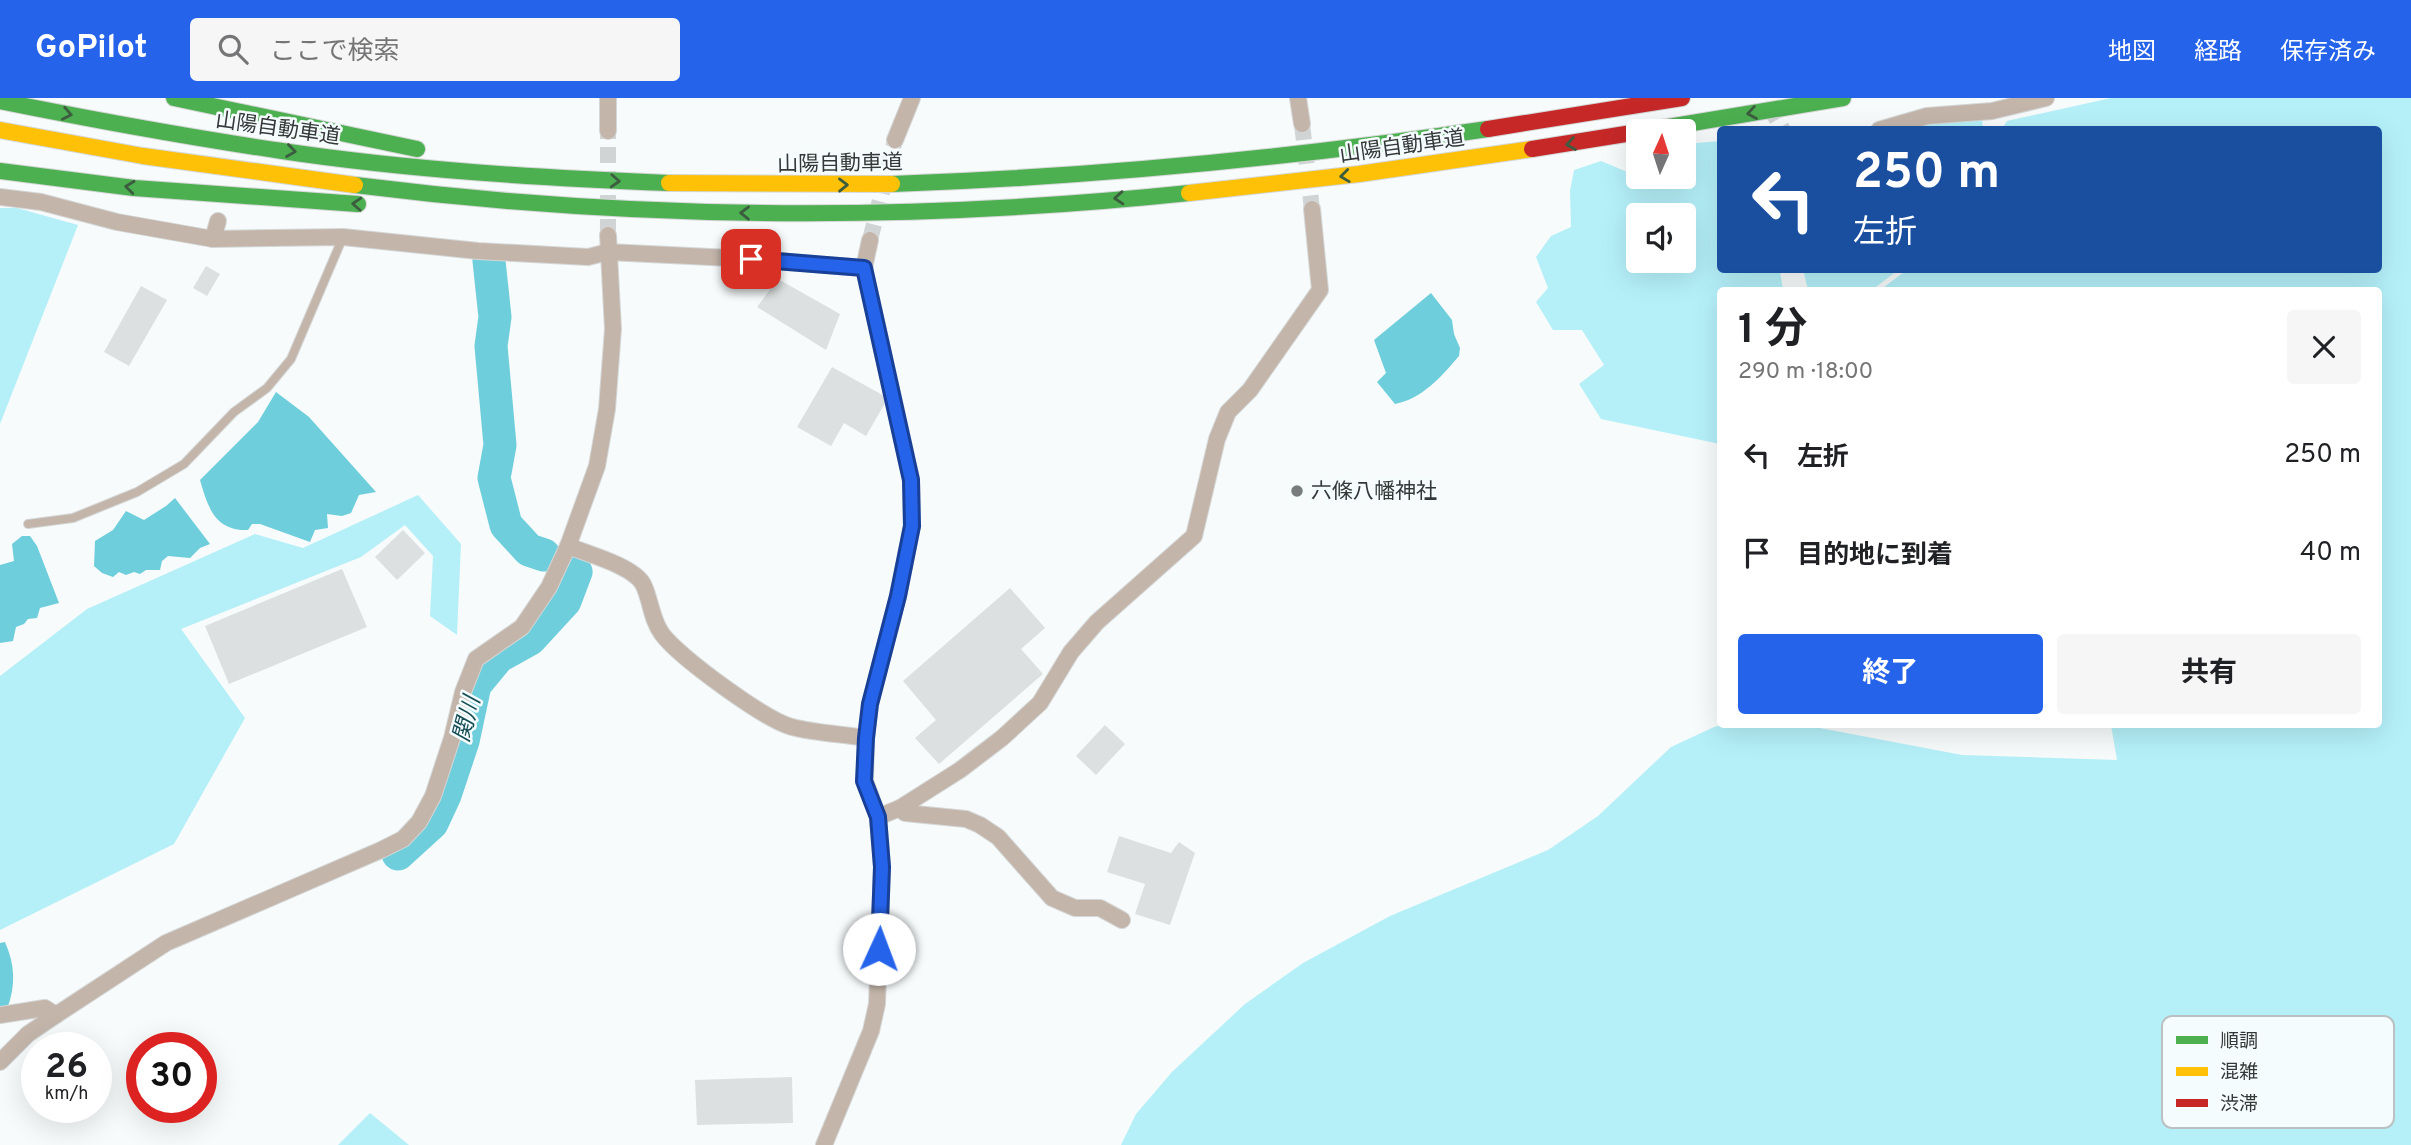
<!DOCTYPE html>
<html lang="ja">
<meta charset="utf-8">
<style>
:root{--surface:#fff;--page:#f6f6f6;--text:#202124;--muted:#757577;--accent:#2563eb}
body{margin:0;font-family:Overpass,"Noto Sans JP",sans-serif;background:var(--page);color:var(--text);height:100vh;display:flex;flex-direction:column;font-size:26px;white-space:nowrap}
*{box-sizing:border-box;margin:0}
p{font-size:23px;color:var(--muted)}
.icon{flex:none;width:38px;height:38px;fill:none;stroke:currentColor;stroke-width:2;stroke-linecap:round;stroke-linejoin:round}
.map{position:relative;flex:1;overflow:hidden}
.details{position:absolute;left:1717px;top:189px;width:665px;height:441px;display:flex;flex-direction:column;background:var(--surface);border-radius:7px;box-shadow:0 7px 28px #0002}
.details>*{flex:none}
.guide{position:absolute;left:1717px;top:28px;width:665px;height:147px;border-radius:7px;box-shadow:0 7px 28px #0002;background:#1a4fa0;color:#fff;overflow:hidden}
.needle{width:46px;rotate:3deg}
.fabs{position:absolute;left:1626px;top:21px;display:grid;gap:14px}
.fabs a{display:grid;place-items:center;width:70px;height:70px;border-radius:7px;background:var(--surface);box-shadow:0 7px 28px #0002;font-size:35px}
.speed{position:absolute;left:21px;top:934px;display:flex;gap:14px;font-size:35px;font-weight:700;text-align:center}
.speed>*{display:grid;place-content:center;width:91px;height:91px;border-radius:50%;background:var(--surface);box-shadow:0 7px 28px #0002;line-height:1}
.speed small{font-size:18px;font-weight:400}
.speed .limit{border:10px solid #d22;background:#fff;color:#111}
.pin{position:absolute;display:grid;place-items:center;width:60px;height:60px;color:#fff;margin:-30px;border-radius:14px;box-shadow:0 4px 10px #0006}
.me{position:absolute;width:77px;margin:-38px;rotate:2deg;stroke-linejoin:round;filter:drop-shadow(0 0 5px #0008)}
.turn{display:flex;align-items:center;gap:24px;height:147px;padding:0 21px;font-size:32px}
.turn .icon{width:91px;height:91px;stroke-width:2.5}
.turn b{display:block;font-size:49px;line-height:60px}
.round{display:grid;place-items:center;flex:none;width:74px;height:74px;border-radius:7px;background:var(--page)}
.head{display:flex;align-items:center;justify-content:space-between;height:119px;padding:0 21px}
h1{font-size:42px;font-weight:700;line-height:52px}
.button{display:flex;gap:14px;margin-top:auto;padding:14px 21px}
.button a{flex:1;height:80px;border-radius:7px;background:var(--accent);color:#fff;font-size:28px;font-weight:700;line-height:80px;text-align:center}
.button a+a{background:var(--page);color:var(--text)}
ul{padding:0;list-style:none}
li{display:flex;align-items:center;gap:21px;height:98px;padding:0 21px}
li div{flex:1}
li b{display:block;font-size:26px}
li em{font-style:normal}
header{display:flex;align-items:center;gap:42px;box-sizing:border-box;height:98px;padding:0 35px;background:var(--accent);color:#fff}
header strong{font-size:33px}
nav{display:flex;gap:38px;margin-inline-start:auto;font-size:24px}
.search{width:490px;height:63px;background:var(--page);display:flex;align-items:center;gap:18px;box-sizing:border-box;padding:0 24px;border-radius:7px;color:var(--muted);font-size:26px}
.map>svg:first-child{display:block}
</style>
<header>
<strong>GoPilot</strong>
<div class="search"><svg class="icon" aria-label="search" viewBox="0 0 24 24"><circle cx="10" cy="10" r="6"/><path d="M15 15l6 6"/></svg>ここで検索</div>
<nav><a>地図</a><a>経路</a><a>保存済み</a></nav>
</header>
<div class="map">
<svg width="2411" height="1047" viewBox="0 0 2411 1047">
<rect width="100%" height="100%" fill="#f7fbfb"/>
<!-- green -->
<g fill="#b5f0f9" fill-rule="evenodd">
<polygon points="2111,0 2411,0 2411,1047 1121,1047 1136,1016 1172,974 1245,906 1303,865 1390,818 1548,752 1598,718 1671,649 1714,629 1725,626 1804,627 1962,657 2117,662 2111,627 2378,626 2378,192 1880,192 1907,172 2378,172 2378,32 2002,31 2007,23"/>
<polygon points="1982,21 1983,31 1896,32 1929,22"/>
<path d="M1720,43v129h87l-27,1 3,19h-63v154l-119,-25 -22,-35 25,-19 -22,-35h-29l-17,-28 12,-14 -12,-31 15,-21 20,-9 -1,-36 4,-21 27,-9 31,13h6v3h46v-33zM1684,117v46h-46v-46z"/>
<polygon points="0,110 17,110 78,127 0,326"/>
<polygon points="1815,172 1898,172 1872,192 1808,192 1804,175"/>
<polygon points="418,397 461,446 457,537 430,518 433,458 405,427 361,459 181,531 245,620 174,746 0,832 0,578 87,511 255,436 303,450"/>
<polygon points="370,1015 409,1047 338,1047"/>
</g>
<!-- water -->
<g fill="#6ecedc">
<path d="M1431,195l21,27 2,14 6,14 -1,8c-17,20 -37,43 -64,48l-18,-22 9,-9 -12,-33z"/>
<path d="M276,294l33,25 67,75 -17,3 -8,18 -9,3 -15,-2 1,14 -13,2 -5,12 -50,-18h-8l-4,6c-33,1 -40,-22 -48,-50l58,-58z"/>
<polygon points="175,400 210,446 200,450 190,460 168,458 162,463 160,472 146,472 140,476 134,474 126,477 119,474 113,479 102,475 94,468 95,443 113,432 126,413 144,422 166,408"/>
<polygon points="22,438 30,438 37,448 59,505 40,510 37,520 28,521 24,526 16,529 13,543 0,545 0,467 14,463 12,446"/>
<path d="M5,844c10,23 11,43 2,67l-7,1v-67z"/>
</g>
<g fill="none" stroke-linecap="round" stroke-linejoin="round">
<!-- river -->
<g stroke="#6ecedc" stroke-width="33">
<polyline points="489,163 495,219 491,248 500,347 494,380 506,427 529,452 544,457"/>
<polyline points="398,756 432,725 445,697 463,643 475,587 498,559 530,541 565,503 576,474 571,468"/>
</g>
</g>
<!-- building -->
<g fill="#dde0e0">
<polygon points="206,168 220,176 207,198 193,190"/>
<polygon points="778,181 840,216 826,252 757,209"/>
<polygon points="141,188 167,202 129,268 104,254"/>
<polygon points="832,269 888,300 866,338 844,325 831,348 797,329"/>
<polygon points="403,432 425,455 397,482 375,459"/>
<polygon points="342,471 367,529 229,586 205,528"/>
<polygon points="1010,490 1045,530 1021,551 1043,576 939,666 915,640 936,622 903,583"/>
<polygon points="1105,627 1125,646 1096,677 1076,658"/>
<polygon points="1119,738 1171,755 1179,744 1195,755 1170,827 1135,816 1145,786 1107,774"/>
<polygon points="792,979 793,1025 697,1027 695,982"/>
</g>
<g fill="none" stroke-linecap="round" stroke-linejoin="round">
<!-- street-tunnel -->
<g stroke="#d0d4d4" stroke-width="16" stroke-dasharray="16 8" stroke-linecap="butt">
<polyline points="1769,8 1783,32"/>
<polyline points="1302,26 1312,111"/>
<polyline points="608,137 608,33"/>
<polyline points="870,142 895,42"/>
</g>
<!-- lane casing -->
<g stroke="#d5d7d7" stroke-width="10">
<polyline id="lane" points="28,426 73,420 137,394 184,366 234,314 267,290 291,261 343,139"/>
</g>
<!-- street casing -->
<g stroke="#d5d7d7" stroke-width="18">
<g id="street">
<polyline points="608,0 608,33"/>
<polyline points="1298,0 1302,26"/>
<polyline points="1879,32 1927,18 1992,13 2046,0"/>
<polyline points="895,42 912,0"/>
<polyline points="0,99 41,104 117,124 213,141 343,139 478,153 588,159 608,154 751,161 864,170"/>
<polyline points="213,141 218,123"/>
<path d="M568,448c20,8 65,20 75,38 8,16 8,35 19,50 17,23 103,86 130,93 23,6 49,7 74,11"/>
<polyline points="900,710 905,715 966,721 980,727 998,739 1052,800 1075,810 1100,810 1122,822"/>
<polyline points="878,719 900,710 960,672 1002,640 1040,605 1071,554 1097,524 1194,438 1217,341 1228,314 1250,292 1320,192 1312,111"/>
<polyline points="0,917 45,910 56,917"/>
<polyline points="0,964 28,936 56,917 166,845 381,752 403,741 419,724 433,698 452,640 463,594 476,561 522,529 549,489 568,448 597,368 607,311 613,231 608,137"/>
<polyline points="824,1047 871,933 877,906 882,769 878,719 865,683 866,640 870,606 898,498 912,428 911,381 864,170 870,142"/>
</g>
</g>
<!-- fast casing -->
<g stroke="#d5d7d7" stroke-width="18">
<g id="fast">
<polyline points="174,0 417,51"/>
<path d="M0,3c94,19 188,36 282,50 128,19 258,27 387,32"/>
<polyline points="1644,33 1843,0"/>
<polyline points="0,73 134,90 358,106"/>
<path d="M892,86c200,-7 398,-26 596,-55"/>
<path d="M355,87c277,35 556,37 834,8"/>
</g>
</g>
<!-- slow casing -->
<g stroke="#d5d7d7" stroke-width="18">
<g id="slow">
<polyline points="0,32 143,58 355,87"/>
<polyline points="669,85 892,86"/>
<polyline points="1189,95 1359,76 1532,51"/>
</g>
</g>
<!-- jam casing -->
<g stroke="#d5d7d7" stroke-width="18">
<g id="jam">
<polyline points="1488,31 1682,0"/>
<polyline points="1532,51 1638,34"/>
</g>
</g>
<!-- lane -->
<use href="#lane" stroke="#c3b5aa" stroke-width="8"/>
<!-- street -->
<use href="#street" stroke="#c3b5aa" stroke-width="16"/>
<!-- fast -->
<use href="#fast" stroke="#4caf50" stroke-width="16"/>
<!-- slow -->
<use href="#slow" stroke="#ffc107" stroke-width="16"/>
<!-- jam -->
<use href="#jam" stroke="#c62828" stroke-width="16"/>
</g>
<!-- one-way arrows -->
<defs><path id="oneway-chevron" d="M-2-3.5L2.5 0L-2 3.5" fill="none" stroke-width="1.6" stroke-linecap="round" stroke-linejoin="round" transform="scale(1.75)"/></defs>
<g stroke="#3c5c3f">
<use href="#oneway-chevron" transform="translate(1752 15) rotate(171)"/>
<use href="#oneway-chevron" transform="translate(67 16) rotate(11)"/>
<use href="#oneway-chevron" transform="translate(1571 46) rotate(171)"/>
<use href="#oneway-chevron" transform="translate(291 53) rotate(8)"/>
<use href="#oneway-chevron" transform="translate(1345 78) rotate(173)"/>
<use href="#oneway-chevron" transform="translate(615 83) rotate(3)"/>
<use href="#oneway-chevron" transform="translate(843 87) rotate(-1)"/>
<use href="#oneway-chevron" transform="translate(130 89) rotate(-174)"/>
<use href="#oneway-chevron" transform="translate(1119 100) rotate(176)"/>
<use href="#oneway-chevron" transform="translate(357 106) rotate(-177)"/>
<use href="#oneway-chevron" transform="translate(745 115) rotate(-179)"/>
</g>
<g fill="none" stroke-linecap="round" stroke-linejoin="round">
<!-- route casing -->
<g stroke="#184099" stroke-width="18">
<polyline id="route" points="751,161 864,170 911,382 912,428 898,498 870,606 866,640 864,683 878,719 882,769 879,851"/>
</g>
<!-- route -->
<use href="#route" stroke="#2563eb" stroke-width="12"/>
</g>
<!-- markers -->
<circle fill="#797c7c" stroke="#f5fcfd" stroke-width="2.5" cx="1297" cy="393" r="7"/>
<g text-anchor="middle" stroke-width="5" stroke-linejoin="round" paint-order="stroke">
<!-- street labels -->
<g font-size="21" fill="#353838" stroke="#f5fcfd">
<text transform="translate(278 30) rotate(8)" y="7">山陽自動車道</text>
<text transform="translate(1402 48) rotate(-8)" y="7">山陽自動車道</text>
<text transform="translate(840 65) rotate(-1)" y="7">山陽自動車道</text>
</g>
<!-- poi labels -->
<g font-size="21" fill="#353838" stroke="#f5fcfd" text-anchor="start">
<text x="1311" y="400">六條八幡神社</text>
</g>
<!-- water labels -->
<g font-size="23" font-style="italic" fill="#164d55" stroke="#f5fcfd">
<text transform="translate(466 621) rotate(-75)" y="8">関川</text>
</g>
</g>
<!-- legend -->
<rect x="2162" y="918" width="232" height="112" rx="10" fill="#f5fcfd" stroke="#bbc1c2" stroke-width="2"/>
<rect x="2176" y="938" width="32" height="8" fill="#4caf50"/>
<rect x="2176" y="969" width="32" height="9" fill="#ffc107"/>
<rect x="2176" y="1001" width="32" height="8" fill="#c62828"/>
<g font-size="19" fill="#353838">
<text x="2220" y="949">順調</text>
<text x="2220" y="980">混雑</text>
<text x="2220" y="1012">渋滞</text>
</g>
</svg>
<div class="fabs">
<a><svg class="needle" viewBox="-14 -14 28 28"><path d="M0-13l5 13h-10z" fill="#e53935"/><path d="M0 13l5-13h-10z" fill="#757577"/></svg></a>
<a><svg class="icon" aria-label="sound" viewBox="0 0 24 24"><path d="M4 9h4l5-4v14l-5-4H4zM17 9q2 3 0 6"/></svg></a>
</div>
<div class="speed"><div>26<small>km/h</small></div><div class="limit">30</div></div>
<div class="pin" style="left:751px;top:161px;background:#d93025"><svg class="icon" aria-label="arrive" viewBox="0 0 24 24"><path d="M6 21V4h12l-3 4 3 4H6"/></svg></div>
<svg class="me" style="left:879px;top:851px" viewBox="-20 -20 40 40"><circle r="19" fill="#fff"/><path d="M0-13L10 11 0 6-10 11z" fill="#2563eb"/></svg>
<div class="guide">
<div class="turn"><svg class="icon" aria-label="left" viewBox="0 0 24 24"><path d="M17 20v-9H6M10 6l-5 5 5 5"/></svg><div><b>250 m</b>左折</div></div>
</div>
<section class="details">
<div class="head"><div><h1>1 分</h1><p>290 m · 18:00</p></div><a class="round"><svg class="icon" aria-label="close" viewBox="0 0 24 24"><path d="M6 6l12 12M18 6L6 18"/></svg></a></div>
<ul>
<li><svg class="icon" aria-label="left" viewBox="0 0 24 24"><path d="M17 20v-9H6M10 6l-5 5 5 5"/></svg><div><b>左折</b></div><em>250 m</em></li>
<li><svg class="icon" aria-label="arrive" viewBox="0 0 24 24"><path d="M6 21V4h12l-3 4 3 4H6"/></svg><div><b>目的地に到着</b></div><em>40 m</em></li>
</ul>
<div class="button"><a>終了</a><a>共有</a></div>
</section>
</div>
